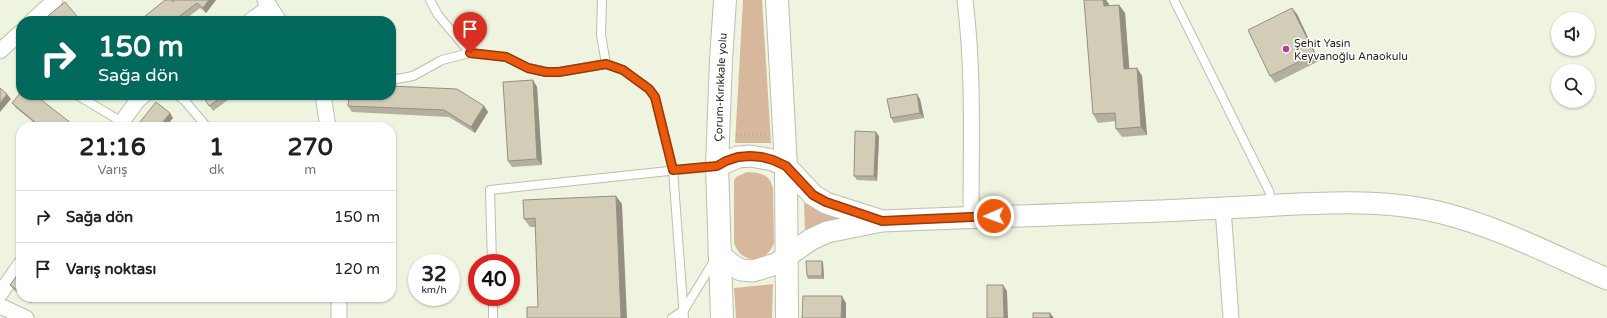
<!DOCTYPE html>
<html lang="tr">
<meta charset="utf-8">
<style>
:root{--surface:#fff;--page:#f6f6f6;--text:#202124;--muted:#757577;--line:#e0e0e0}
body{margin:0;font-family:"Varela Round",sans-serif;background:var(--page);color:var(--text);height:100vh;display:flex;flex-direction:column;font-size:15px;white-space:nowrap}
*{box-sizing:border-box;margin:0}
p{font-size:13px;color:var(--muted)}
.icon{flex:none;width:22px;height:22px;fill:none;stroke:currentColor;stroke-width:2;stroke-linecap:round;stroke-linejoin:round}
.map{position:relative;flex:1;overflow:hidden}
.side{position:absolute;left:16px;top:122px;width:380px;height:180px;display:flex;flex-direction:column;background:var(--surface);border-radius:16px;box-shadow:0 1px 3px #0004}
.side>*{flex:none}
.hud{position:absolute;left:16px;top:16px;width:380px;height:84px;border-radius:16px;box-shadow:0 1px 3px #0004;background:#00695c;color:#fff;overflow:hidden}
.tools{position:absolute;left:1551px;top:12px;display:grid;gap:8px}
.tools a{display:grid;place-items:center;width:44px;height:44px;border-radius:50%;background:var(--surface);box-shadow:0 1px 3px #0004;font-size:20px}
.speed{position:absolute;left:408px;top:254px;display:flex;gap:8px;font-size:20px;font-weight:700;text-align:center}
.speed>*{display:grid;place-content:center;width:52px;height:52px;border-radius:50%;background:var(--surface);box-shadow:0 1px 3px #0004;line-height:1}
.speed small{font-size:10px;font-weight:400}
.speed .limit{border:6px solid #d22;background:#fff;color:#111}
.pin{position:absolute;display:grid;place-items:center;width:34px;height:34px;color:#fff;margin:-41px -17px;border-radius:50% 50% 50% 0;rotate:-45deg;box-shadow:0 0 4px #0007}
.pin .icon{rotate:45deg}
.me{position:absolute;width:44px;margin:-22px;rotate:268deg;stroke-linejoin:round;filter:drop-shadow(0 0 3px #0008)}
.turn{display:flex;align-items:center;gap:14px;height:84px;padding:0 16px;font-size:18px}
.turn .icon{width:52px;height:52px;stroke-width:2.5}
.turn b{display:block;font-size:28px;line-height:34px}
.eta{display:flex;justify-content:space-evenly;align-items:center;height:68px;text-align:center}
.eta b{font-size:24px;font-weight:700;line-height:28px}
ul{padding:0;list-style:none}
li{display:flex;align-items:center;gap:12px;height:52px;padding:0 16px;border-top:1px solid var(--line)}
li div{flex:1}
li b{display:block;font-size:15px}
li em{font-style:normal}
.map>svg:first-child{display:block}
</style>
<div class="map">
<svg width="1607" height="318" viewBox="0 0 1607 318">
<rect width="100%" height="100%" fill="#eef4df"/>
<!-- green -->
<g fill="#d8b89c">
<polygon points="743,0 762,0 771,143 735,143"/>
<path d="M747,172c13,1 22,1 26,16l1,55c-7,21 -33,22 -40,0v-62l2,-4z"/>
<polygon points="804,203 858,220 805,230"/>
<polygon points="773,284 772,318 736,318 734,288"/>
</g>
<g fill="none" stroke-linecap="round" stroke-linejoin="round">
<!-- lane casing -->
<g stroke="#bac0ac" stroke-width="10">
<g id="lane">
<polyline points="430,0 438,15 470,53 506,57 528,68 546,72 559,72 606,64 623,70 649,89 655,97 673,170 684,318"/>
<polyline points="602,0 601,35 606,64"/>
<polyline points="1174,0 1269,191 1272,205"/>
<polyline points="391,80 413,76 442,60 470,53"/>
<polyline points="77,95 122,122"/>
<polyline points="177,95 184,100 207,127"/>
<polyline points="492,263 490,190 716,166"/>
<polyline points="493,297 493,318"/>
<polyline points="672,318 684,310 714,261"/>
</g>
</g>
<!-- street casing -->
<g stroke="#bac0ac" stroke-width="17">
<g id="street">
<polyline points="265,0 279,21"/>
<path d="M965,0c9,72 6,145 6,217"/>
<polyline points="32,21 55,0"/>
<polyline points="250,21 270,7"/>
<polyline points="0,51 21,32"/>
<polyline points="323,95 328,127"/>
<polyline points="118,127 138,100 144,95"/>
<polyline points="1223,208 1231,318"/>
<polyline points="0,294 21,264"/>
<polyline points="339,297 339,318"/>
<polyline points="0,306 26,318"/>
</g>
</g>
<!-- secondary casing -->
<g stroke="#bac0ac" stroke-width="23">
<g id="secondary">
<polyline points="717,166 738,157 750,156 773,160 786,166 813,195 826,203 879,220"/>
<path d="M719,254l13,11 9,5 12,1 23,-7 34,-24 17,-8 55,-11c113,-5 228,-7 341,-13 69,-3 148,-12 215,4 59,14 114,43 169,67"/>
</g>
</g>
<!-- highway casing -->
<g stroke="#bac0ac" stroke-width="24">
<g id="highway">
<polyline points="777,0 786,166 787,318"/>
<path id="s1" d="M722,318l-5,-152 4,-106 4,-60"/>
</g>
</g>
<!-- path -->
<polyline stroke="#acb1a0" stroke-width="2.5" stroke-dasharray="1 3" stroke-linecap="butt" points="736,135 767,134"/>
<!-- lane -->
<use href="#lane" stroke="#fff" stroke-width="8"/>
<!-- street -->
<use href="#street" stroke="#fff" stroke-width="15"/>
<!-- secondary -->
<use href="#secondary" stroke="#fff" stroke-width="21"/>
<!-- highway -->
<use href="#highway" stroke="#fff" stroke-width="22"/>
</g>
<!-- wall -->
<g fill="#b5b09e">
<polygon points="174,0 216,0 206,13 200,8 183,21 139,21 173,2"/>
<polygon points="1109,4 1109,6 1119,5 1125,13 1129,68 1137,68 1142,76 1147,135 1122,137 1116,129 1116,121 1098,123 1093,114"/>
<polygon points="1297,14 1319,61 1275,83 1270,76"/>
<polygon points="533,80 537,87 542,165 512,167 508,161"/>
<polygon points="202,95 229,95 225,97 228,100 213,111"/>
<polygon points="259,95 267,95 261,98"/>
<polygon points="920,99 924,118 894,123 891,118"/>
<polygon points="12,103 76,127 39,127 16,108"/>
<polygon points="348,106 484,106 488,112 475,133 449,117 352,112"/>
<polygon points="879,136 877,181 857,180 854,176"/>
<polygon points="622,204 535,227 530,227 524,219"/>
<polygon points="822,261 823,263 824,279 808,279 807,276"/>
<polygon points="21,270 21,295 14,290 10,285"/>
<polygon points="23,297 35,297 31,303"/>
</g>
<!-- shaded-wall -->
<g fill="#949081">
<polygon points="209,0 216,0 206,13 203,8"/>
<polygon points="1103,0 1106,0 1109,4 1109,14 1104,6"/>
<polygon points="1119,5 1125,13 1130,77 1124,69"/>
<polygon points="1292,8 1297,14 1319,61 1315,54"/>
<polygon points="1137,68 1142,76 1147,135 1141,127"/>
<polygon points="533,80 537,87 542,165 537,159"/>
<polygon points="7,94 11,99 0,112 0,103"/>
<polygon points="917,94 920,99 924,118 920,113"/>
<polygon points="484,106 488,112 475,133 471,127"/>
<polygon points="170,113 173,118 166,127 159,127"/>
<polygon points="876,132 879,136 877,181 874,176"/>
<polygon points="616,196 622,204 627,318 621,318"/>
<polygon points="822,261 823,263 824,279 822,276"/>
<polygon points="1003,285 1007,291 1008,318 1004,318"/>
<polygon points="842,296 846,303 846,318 841,318"/>
<polygon points="28,297 35,297 31,303 28,298"/>
<polygon points="1050,313 1054,318 1050,318"/>
</g>
<!-- building -->
<g fill="#d3cdb8" stroke="#949081">
<polygon points="165,0 172,0 173,2 174,0 209,0 203,8 197,3 173,21 139,21"/>
<polygon points="1084,0 1103,0 1104,6 1119,5 1124,69 1137,68 1141,127 1116,129 1115,113 1093,114"/>
<polygon points="65,2 81,21 42,21"/>
<polygon points="1292,8 1315,54 1270,76 1248,30"/>
<polygon points="533,80 537,159 508,161 503,82"/>
<polygon points="391,86 457,89 484,106 471,127 444,110 348,106 349,95 391,95"/>
<polygon points="0,88 7,94 0,103"/>
<polygon points="21,92 21,95 35,95 76,127 41,127 12,103"/>
<polygon points="917,94 920,113 891,118 887,99"/>
<polygon points="202,95 224,95 224,96 209,106"/>
<polygon points="156,102 170,113 159,127 136,127"/>
<polygon points="855,131 876,132 874,176 854,176"/>
<polygon points="616,196 621,318 527,318 527,307 538,307 535,218 524,219 523,200"/>
<polygon points="806,261 822,261 822,276 807,276"/>
<polygon points="21,270 21,293 10,285"/>
<polygon points="987,285 1003,285 1004,318 987,318"/>
<polygon points="803,296 842,296 841,318 802,318"/>
<rect x="1033" y="313" width="17" height="5"/>
</g>
<g fill="none" stroke-linecap="round" stroke-linejoin="round">
<!-- route casing -->
<g stroke="#983908" stroke-width="10">
<polyline id="route" points="470,53 506,57 528,68 546,72 559,72 606,64 623,70 649,89 655,97 673,170 717,166 726,161 738,157 750,156 762,157 773,160 786,166 813,195 826,202 882,221 994,216"/>
</g>
<!-- route -->
<use href="#route" stroke="#ea580c" stroke-width="7"/>
</g>
<!-- markers -->
<circle fill="#af3c95" stroke="#fefffb" stroke-width="1.5" cx="1286" cy="49" r="4"/>
<g text-anchor="middle" stroke-width="3" stroke-linejoin="round" paint-order="stroke">
<!-- poi labels -->
<g font-size="11" fill="#1f211a" stroke="#fefffb" text-anchor="start">
<text x="1294" y="47">Şehit Yasin<tspan x="1294" dy="13">Keyvanoğlu Anaokulu</tspan></text>
</g>
<!-- street labels -->
<g font-size="11" fill="#1f211a" stroke="#fefffb">
<text dy="4" stroke="none"><textPath href="#s1" startOffset="231">Çorum-Kırıkkale yolu</textPath></text>
</g>
</g>
</svg>
<div class="tools">
<a><svg class="icon" aria-label="sound" viewBox="0 0 24 24"><path d="M4 9h4l5-4v14l-5-4H4zM17 9q2 3 0 6"/></svg></a>
<a><svg class="icon" aria-label="search" viewBox="0 0 24 24"><circle cx="10" cy="10" r="6"/><path d="M15 15l6 6"/></svg></a>
</div>
<div class="speed"><div>32<small>km/h</small></div><div class="limit">40</div></div>
<div class="pin" style="left:470px;top:53px;background:#d93025"><svg class="icon" aria-label="arrive" viewBox="0 0 24 24"><path d="M6 21V4h12l-3 4 3 4H6"/></svg></div>
<svg class="me" style="left:994px;top:216px" viewBox="-20 -20 40 40"><circle r="17" fill="#ea580c" stroke="#fff" stroke-width="3"/><path d="M0-11L8 9 0 5-8 9z" fill="#fff"/></svg>
<div class="hud">
<div class="turn"><svg class="icon" aria-label="right" viewBox="0 0 24 24"><path d="M7 20v-9h11M14 6l5 5-5 5"/></svg><div><b>150 m</b>Sağa dön</div></div>
</div>
<section class="side">
<div class="eta">
<div><b>21:16</b><p>Varış</p></div>
<div><b>1</b><p>dk</p></div>
<div><b>270</b><p>m</p></div>
</div>
<ul>
<li><svg class="icon" aria-label="right" viewBox="0 0 24 24"><path d="M7 20v-9h11M14 6l5 5-5 5"/></svg><div><b>Sağa dön</b></div><em>150 m</em></li>
<li><svg class="icon" aria-label="arrive" viewBox="0 0 24 24"><path d="M6 21V4h12l-3 4 3 4H6"/></svg><div><b>Varış noktası</b></div><em>120 m</em></li>
</ul>
</section>
</div>
